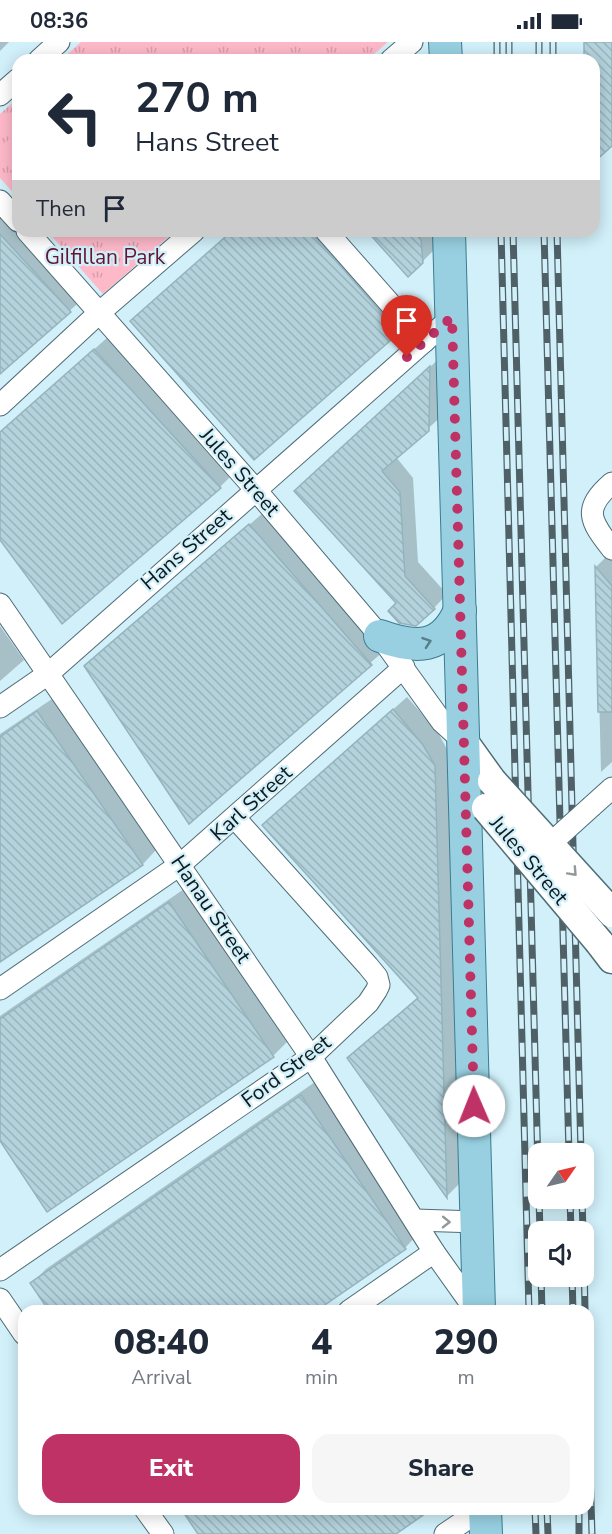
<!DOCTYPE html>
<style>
:root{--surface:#fff;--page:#f6f6f7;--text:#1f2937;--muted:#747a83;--accent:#bf3266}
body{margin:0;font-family:"Nunito Sans",sans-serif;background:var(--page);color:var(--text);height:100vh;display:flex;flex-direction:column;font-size:22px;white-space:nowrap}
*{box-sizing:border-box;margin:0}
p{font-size:20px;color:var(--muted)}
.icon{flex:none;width:33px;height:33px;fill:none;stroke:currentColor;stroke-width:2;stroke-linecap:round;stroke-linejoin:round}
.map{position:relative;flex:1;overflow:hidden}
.side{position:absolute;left:18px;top:1263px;width:576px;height:210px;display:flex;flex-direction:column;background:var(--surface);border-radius:18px;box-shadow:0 3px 15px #0003}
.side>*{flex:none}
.top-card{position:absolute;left:12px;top:12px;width:588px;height:183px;border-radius:18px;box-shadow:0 3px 15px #0003;background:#fff;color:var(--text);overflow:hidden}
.needle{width:39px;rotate:56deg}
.buttons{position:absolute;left:528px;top:1101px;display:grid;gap:12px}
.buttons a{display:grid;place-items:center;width:66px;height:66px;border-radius:12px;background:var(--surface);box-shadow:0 3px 15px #0003;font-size:30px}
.pin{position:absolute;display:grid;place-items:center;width:51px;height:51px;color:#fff;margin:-62px -26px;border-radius:50% 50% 50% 0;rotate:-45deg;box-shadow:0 0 6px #0007}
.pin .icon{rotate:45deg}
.me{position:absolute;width:66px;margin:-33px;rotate:359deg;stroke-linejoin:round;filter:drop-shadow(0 0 4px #0008)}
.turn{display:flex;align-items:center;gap:21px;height:126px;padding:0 24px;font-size:27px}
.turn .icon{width:78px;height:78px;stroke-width:2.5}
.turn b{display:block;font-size:42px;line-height:51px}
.then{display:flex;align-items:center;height:57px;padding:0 24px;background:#0003;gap:12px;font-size:22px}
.eta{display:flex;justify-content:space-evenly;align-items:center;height:102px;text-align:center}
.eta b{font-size:36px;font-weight:800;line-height:42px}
.action{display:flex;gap:12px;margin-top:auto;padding:12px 24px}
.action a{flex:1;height:69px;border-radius:18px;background:var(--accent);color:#fff;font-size:24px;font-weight:800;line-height:69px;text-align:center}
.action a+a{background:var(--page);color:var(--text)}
.status{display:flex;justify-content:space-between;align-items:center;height:42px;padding:0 30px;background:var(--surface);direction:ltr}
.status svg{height:16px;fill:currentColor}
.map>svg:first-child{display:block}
</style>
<div class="status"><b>08:36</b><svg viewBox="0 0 49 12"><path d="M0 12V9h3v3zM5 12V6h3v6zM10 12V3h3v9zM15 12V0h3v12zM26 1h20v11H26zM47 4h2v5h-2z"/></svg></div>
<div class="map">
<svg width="612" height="1492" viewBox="0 0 612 1492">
<defs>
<pattern id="grass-tufts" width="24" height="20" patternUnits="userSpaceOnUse" patternTransform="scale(1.5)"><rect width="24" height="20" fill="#feb9c9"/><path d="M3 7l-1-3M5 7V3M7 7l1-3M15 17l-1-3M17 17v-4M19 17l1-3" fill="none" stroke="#d89eac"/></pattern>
<pattern id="building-back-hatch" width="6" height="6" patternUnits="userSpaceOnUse" patternTransform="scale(1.5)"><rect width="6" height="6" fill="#b3d2dc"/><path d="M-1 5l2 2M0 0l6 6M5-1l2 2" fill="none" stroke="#99b4bc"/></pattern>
</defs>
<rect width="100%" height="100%" fill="#d1f0fa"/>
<!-- grass -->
<g fill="url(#grass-tufts)">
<polygon points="81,0 388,0 367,18 61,18"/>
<polygon points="18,56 18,156 0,136 0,72"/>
<polygon points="47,189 175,189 103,252"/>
</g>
<!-- pitch -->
<polygon fill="#feb9c9" points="18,90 18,136 0,115 0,105"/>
<!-- shadow -->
<g fill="#0003">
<polygon points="0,0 9,0 0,9"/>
<polygon points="0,163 84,256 0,330"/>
<polygon points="232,189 336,189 412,276 398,290"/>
<polygon points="369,189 435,189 436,206 422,220"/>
<polygon points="108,295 234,431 220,445 0,496 0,391"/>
<polygon points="443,313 442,374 396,415 413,436 418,520 447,552 434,566 398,561 296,449"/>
<polygon points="264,470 385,608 189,780 86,625"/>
<polygon points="609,512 612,515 612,720 601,730 596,525"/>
<polygon points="0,584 24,618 0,639"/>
<polygon points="407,655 437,689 448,709 460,1141 447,1154 349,1016 419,954 264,783"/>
<polygon points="52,657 156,808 143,822 0,918 0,692"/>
<polygon points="184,847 287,1000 273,1014 0,1096 0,974"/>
<polygon points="315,1040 418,1192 405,1206 314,1269 51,1269 32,1241 46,1227"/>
<polygon points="395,1263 399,1269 386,1269"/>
</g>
<!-- building -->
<g fill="url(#building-back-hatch)" stroke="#95b3bd" stroke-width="1.5">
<polygon points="584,0 612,0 612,104 594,120 594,18 584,18"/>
<polygon points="232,189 310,189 399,291 254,418 130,279"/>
<polygon points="367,189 413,189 421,198 423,221 408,235"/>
<polygon points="0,192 71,270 0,332"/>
<polygon points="94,307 221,446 62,582 0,498 0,390"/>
<polygon points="430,324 429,389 382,429 400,450 405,534 435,567 416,584 399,581 388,569 396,561 294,449"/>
<polygon points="249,482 372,623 189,782 84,624"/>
<polygon points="595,524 612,544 612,670 598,670"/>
<polygon points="393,667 423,703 435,723 447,1156 347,1016 418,956 262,783"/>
<polygon points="37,669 143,823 0,920 0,695"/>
<polygon points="169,860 274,1015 47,1170 0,1099 0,977"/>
<polygon points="301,1053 406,1207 316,1269 49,1269 30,1241"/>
<polygon points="181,1467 432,1467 396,1492 198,1492"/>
</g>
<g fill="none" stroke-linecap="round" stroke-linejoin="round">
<!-- street casing -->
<g stroke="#506c75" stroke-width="23">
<g id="street">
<polyline points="39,18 59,0"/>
<polyline points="391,18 412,0"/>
<polyline points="0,53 18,37"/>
<polyline points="0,159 18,179"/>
<polyline points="27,189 255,447 380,594 442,680 464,700"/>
<polyline points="326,189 424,300"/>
<polyline points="0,363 99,271 194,189"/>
<path d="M612,441c-30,26 -22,38 0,66"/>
<polyline points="0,562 311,1015 434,1210 476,1269"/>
<polyline points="0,665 48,632 452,275"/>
<polyline points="592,764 612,746"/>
<polyline points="0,947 181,822 404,625"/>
<polyline points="415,1178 477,1180"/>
<polyline points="0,1228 311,1015 368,961 376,949 379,943 377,935 368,924 235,776"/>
<polyline points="0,1257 24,1292"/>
<polyline points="349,1269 434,1210"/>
<polyline points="145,1467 163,1492"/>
<polyline points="445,1492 482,1467"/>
</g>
</g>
<!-- secondary casing -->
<g stroke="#506c75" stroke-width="31">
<g id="secondary">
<polyline points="464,700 492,739"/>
<polyline points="599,900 612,917"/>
</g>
</g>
<!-- primary casing -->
<g stroke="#3b7c8f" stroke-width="34">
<g id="primary">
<polyline points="445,0 446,18"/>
<polyline points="449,189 479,1269"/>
<path d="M380,594c36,13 63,14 80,-26"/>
<polyline points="485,1467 486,1492"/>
</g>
</g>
<!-- street -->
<use href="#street" stroke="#fff" stroke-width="21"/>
<!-- secondary -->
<use href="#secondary" stroke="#fff" stroke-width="28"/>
<!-- primary -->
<use href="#primary" stroke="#98d0e1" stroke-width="32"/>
<!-- rail casing -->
<g stroke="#4f6167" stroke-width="7">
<g id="rail">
<polyline points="497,0 497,18"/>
<polyline points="509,0 509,18"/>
<polyline points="539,0 539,18"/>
<polyline points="553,0 553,18"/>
<polyline points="501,189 529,1269"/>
<polyline points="513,189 538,1126"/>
<polyline points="544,189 569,1112"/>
<polyline points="557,189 581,1112"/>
<polyline points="539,1156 540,1190"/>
<polyline points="570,1156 571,1190"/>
<polyline points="582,1156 583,1190"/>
<polyline points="584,1212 585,1269"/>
<polyline points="541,1234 542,1269"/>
<polyline points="572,1234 573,1269"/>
<polyline points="588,1366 592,1492"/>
<polyline points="535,1467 536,1492"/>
<polyline points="547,1467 548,1492"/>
<polyline points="579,1467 579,1492"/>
</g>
</g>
<!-- rail -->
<use href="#rail" stroke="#d1f0fa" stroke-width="4.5" stroke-dasharray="14" stroke-linecap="butt"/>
<!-- street-bridge casing -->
<g stroke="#506c75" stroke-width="23" stroke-linecap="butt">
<polyline id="street-bridge" points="539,812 592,764"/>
</g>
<!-- secondary-bridge casing -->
<g stroke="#506c75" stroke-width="31" stroke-linecap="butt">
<g id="secondary-bridge">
<polyline points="492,739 612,871"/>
<polyline points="486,766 599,900"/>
</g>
</g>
<!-- street-bridge -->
<use href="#street-bridge" stroke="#fff" stroke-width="21"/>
<!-- secondary-bridge -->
<use href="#secondary-bridge" stroke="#fff" stroke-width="28"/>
</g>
<!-- one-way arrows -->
<defs><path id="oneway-chevron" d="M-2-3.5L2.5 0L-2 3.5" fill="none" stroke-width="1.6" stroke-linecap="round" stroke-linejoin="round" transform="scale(1.5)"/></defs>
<use stroke="#5a7e89" href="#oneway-chevron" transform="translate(427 600) rotate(-19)"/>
<g stroke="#939899">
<use href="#oneway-chevron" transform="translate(573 830) rotate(47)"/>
<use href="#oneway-chevron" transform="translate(446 1180) rotate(1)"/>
</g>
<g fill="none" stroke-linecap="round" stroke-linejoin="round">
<!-- route -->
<polyline stroke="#bf3266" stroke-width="10" stroke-dasharray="0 18" points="407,315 452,275 474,1064"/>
</g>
<g text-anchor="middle" stroke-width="4.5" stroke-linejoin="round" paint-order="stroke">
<!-- park labels -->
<g font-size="21" fill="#651432" stroke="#d1f0fa">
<text x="105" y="222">Gilfillan Park</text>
</g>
<!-- street labels -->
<g font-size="21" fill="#0e191d" stroke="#d1f0fa">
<text transform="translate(240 430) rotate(49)" y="7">Jules Street</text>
<text transform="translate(186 507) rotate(-41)" y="7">Hans Street</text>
<text transform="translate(251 761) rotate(-42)" y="7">Karl Street</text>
<text transform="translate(529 818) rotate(50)" y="7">Jules Street</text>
<text transform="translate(211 867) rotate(56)" y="7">Hanau Street</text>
<text transform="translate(286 1029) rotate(-37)" y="7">Ford Street</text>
</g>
</g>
</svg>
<div class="buttons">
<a><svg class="needle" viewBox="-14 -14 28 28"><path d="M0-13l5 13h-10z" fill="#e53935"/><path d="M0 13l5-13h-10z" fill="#747a83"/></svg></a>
<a><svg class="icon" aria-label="sound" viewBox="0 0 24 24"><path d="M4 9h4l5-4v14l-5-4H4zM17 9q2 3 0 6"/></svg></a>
</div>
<div class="pin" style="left:407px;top:315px;background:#d93025"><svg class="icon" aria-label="arrive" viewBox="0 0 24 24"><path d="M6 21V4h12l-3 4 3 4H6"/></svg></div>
<svg class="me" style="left:474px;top:1064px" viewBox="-20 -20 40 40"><circle r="19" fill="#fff"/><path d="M0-13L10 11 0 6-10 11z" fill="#bf3266"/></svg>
<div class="top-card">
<div class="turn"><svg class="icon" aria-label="left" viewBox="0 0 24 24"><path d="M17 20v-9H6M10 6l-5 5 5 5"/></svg><div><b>270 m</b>Hans Street</div></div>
<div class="then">Then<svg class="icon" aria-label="arrive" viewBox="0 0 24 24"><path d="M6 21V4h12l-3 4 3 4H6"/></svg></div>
</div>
<section class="side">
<div class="eta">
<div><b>08:40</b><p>Arrival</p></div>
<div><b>4</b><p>min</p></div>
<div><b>290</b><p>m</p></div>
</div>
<div class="action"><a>Exit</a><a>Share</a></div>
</section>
</div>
